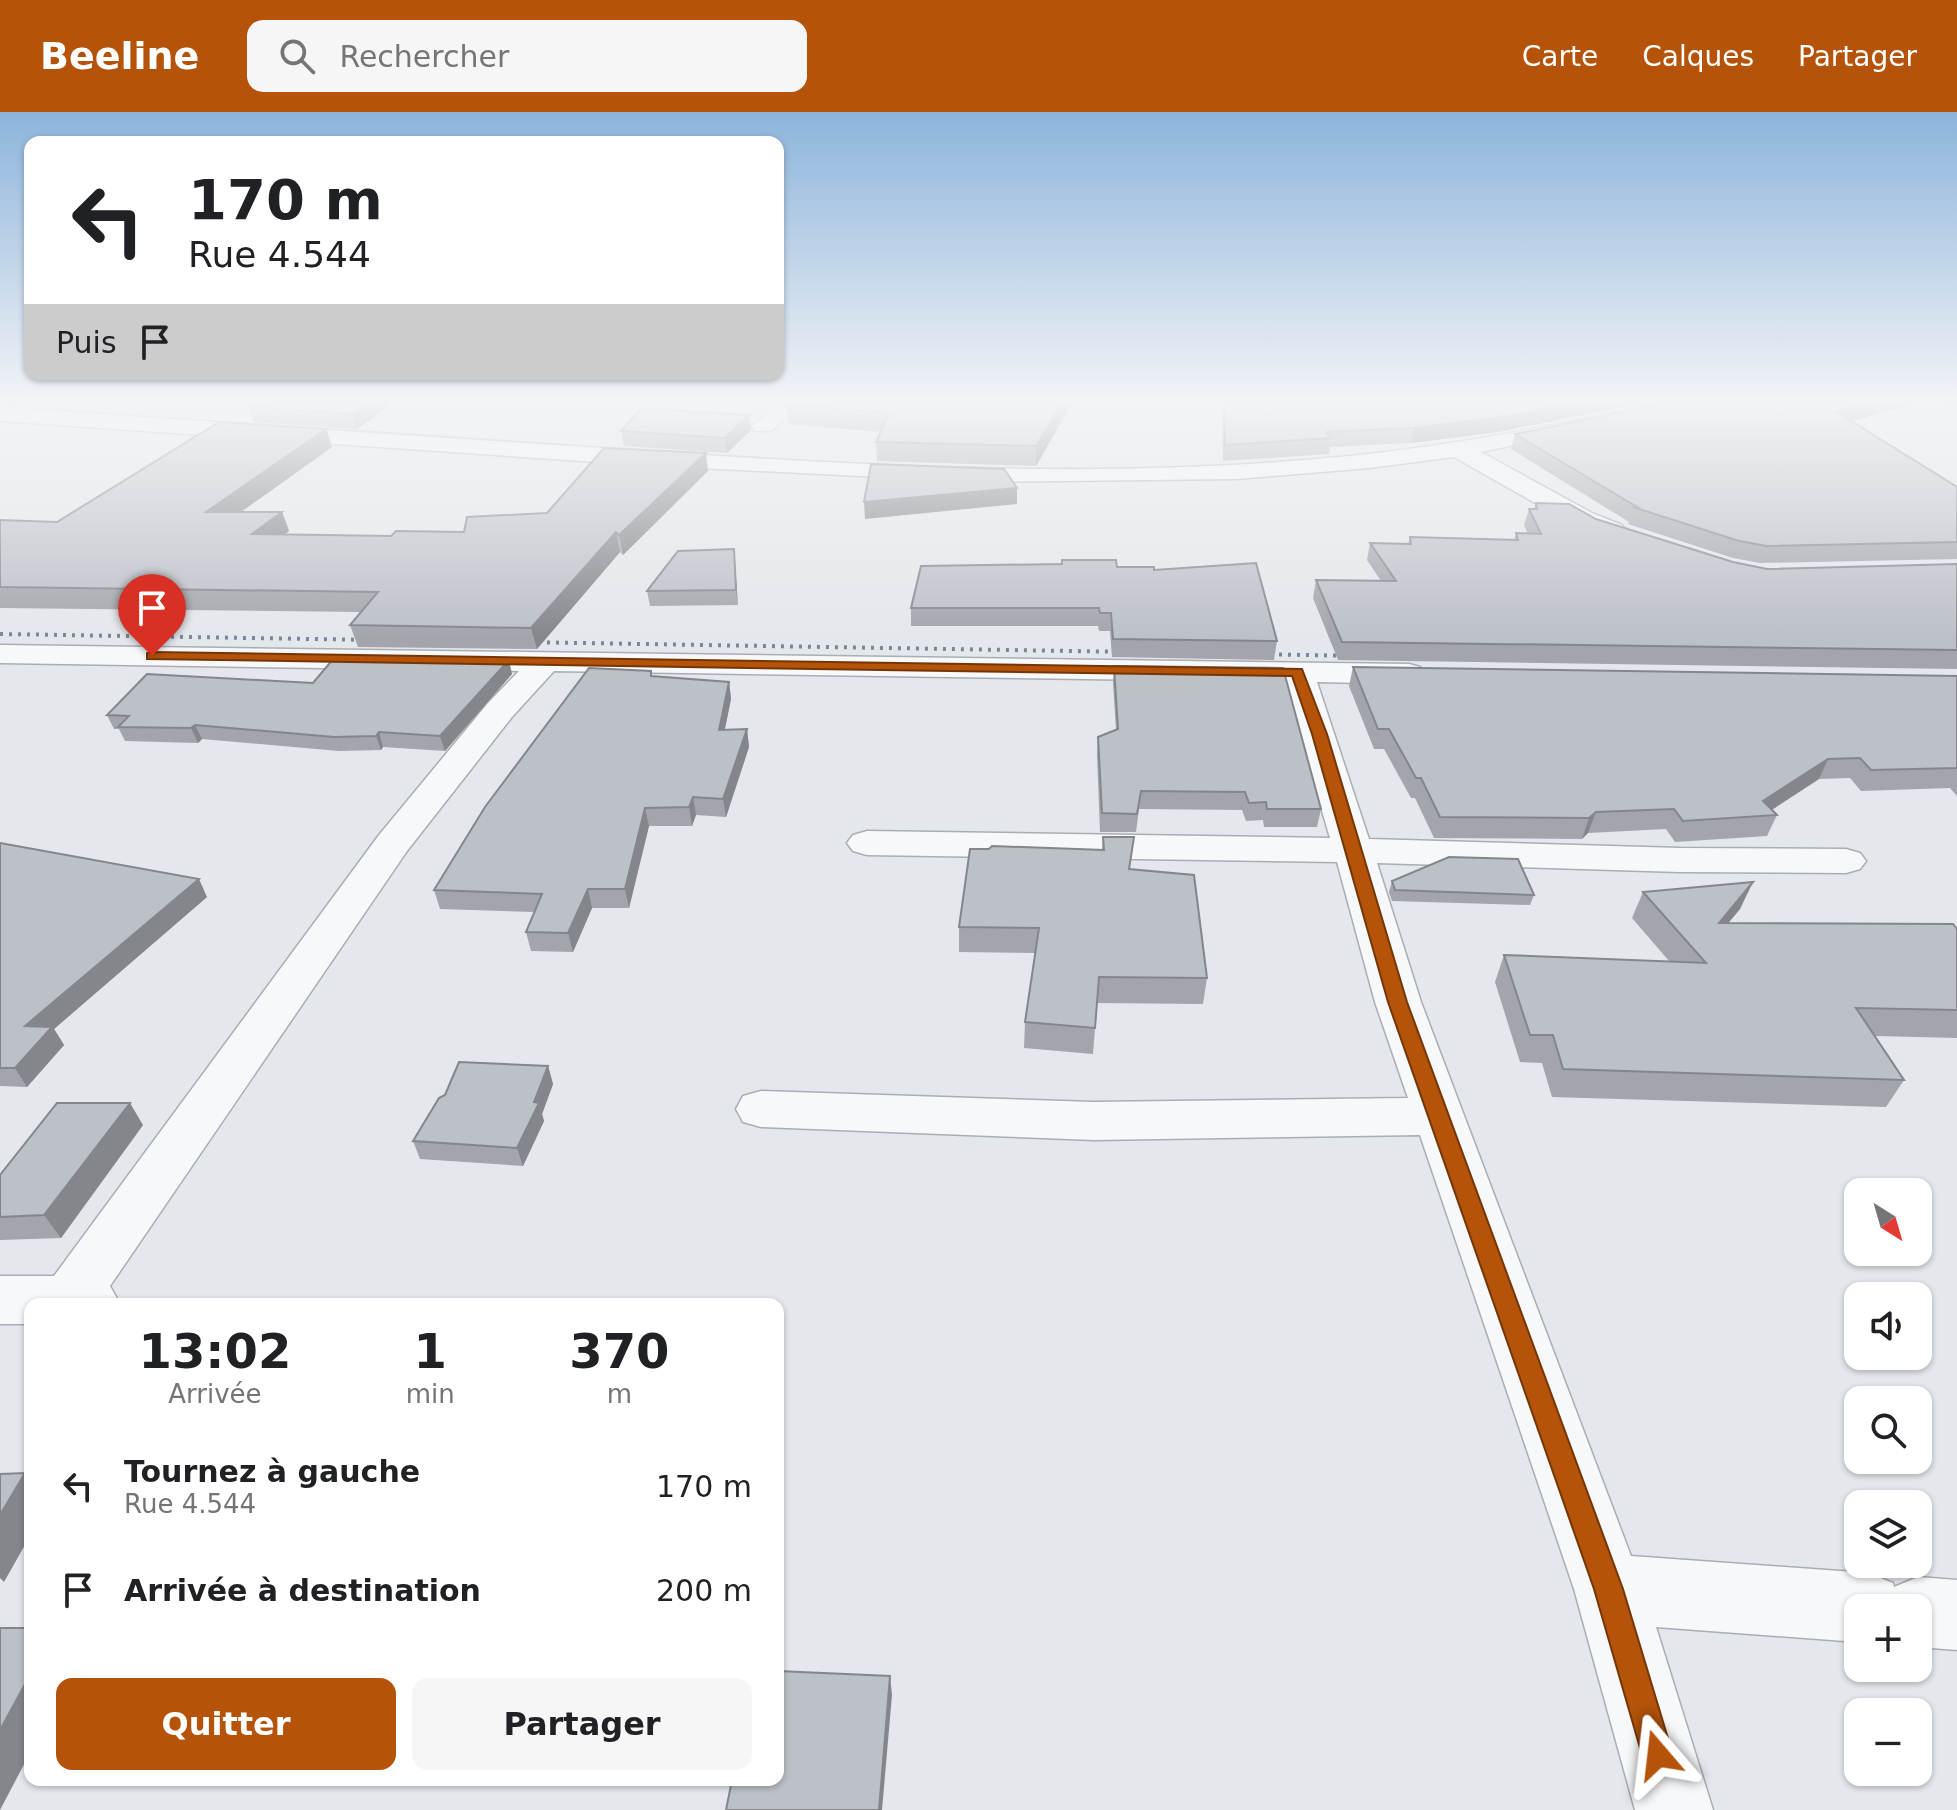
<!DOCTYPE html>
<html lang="fr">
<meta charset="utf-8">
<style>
:root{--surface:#fff;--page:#f6f6f6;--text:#202124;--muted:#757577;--accent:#b45309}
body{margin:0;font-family:"DejaVu Sans",sans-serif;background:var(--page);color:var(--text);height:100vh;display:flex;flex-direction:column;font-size:30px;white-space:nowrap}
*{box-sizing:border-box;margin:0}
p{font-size:26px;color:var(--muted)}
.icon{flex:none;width:44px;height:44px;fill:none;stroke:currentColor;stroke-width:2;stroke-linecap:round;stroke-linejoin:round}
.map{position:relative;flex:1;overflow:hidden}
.sheet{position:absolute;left:24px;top:1186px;width:760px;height:488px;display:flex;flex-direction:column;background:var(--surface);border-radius:16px;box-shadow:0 2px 6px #0004}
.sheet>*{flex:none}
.banner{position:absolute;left:24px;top:24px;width:760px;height:244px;border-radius:16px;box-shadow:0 2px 6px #0004;background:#fff;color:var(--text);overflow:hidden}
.needle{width:52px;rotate:143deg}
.controls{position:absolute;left:1844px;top:1066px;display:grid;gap:16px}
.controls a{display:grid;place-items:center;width:88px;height:88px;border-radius:16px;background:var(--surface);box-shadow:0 2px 6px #0004;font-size:40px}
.pin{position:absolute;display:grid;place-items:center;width:68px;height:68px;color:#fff;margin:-82px -34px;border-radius:50% 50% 50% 0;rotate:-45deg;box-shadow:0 0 8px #0007}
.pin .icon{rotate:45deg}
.me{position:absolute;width:88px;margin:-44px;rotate:343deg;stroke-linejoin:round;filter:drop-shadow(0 0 6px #0008)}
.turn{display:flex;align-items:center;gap:28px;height:168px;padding:0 32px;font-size:36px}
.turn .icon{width:104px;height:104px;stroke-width:2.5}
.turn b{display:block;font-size:56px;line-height:68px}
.then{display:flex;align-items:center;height:76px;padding:0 32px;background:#0003;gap:16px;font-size:30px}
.eta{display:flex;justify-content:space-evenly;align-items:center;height:136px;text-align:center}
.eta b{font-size:48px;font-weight:600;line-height:56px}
.action{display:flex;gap:16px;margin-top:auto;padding:16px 32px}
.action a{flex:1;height:92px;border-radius:16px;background:var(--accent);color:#fff;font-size:32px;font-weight:600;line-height:92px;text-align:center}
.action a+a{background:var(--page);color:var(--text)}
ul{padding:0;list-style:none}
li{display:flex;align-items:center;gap:24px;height:104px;padding:0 32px}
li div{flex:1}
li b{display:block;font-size:30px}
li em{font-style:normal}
header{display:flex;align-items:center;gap:48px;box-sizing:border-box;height:112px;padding:0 40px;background:var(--accent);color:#fff}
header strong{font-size:38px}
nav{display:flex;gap:44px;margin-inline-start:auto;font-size:28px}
.search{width:560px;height:72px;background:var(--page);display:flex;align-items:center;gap:20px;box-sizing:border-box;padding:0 28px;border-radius:16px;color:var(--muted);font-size:30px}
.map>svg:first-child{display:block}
</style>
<header>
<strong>Beeline</strong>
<div class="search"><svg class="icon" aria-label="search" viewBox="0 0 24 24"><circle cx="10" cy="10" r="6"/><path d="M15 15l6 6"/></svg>Rechercher</div>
<nav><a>Carte</a><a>Calques</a><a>Partager</a></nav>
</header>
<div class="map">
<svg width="1957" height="1698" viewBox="0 0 1957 1698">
<rect width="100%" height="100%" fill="#e4e7eb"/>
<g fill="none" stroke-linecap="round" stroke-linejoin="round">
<!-- minor casing -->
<g stroke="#a9aeb5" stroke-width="3">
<g id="minor">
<polygon points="781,289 805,289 771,319 755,319 752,314"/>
<path d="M1666,289h38l-3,5 -220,46 111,61 30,12 4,6 -4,6 -9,2 -39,-14 -120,-68 -85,11 -132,11 -256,3 -342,-17 -639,-44v-14c196,14 392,28 588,40 245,17 494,34 739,11 115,-10 227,-32 339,-57z"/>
<polygon points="0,533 1409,552 1420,555 1425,562 1420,569 1409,572 1317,570 1369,727 1680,736 1846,737 1860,741 1866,749 1860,757 1846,761 1680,760 1377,751 1421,890 1631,1444 1868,1461 1893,1471 1894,1475 1918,1465 1957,1468 1957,1538 1918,1535 1918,1496 1858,1496 1858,1530 1656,1515 1713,1698 1635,1698 1574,1477 1420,1023 1094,1028 761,1015 743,1010 736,997 743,984 761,979 1094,990 1408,986 1375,890 1337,750 867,743 853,739 847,731 853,723 867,719 1330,726 1284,570 554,559 512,605 407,739 110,1174 120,1192 30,1192 30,1212 0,1212 0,1164 54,1164 379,723 488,591 519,559 0,551"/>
</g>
</g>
<!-- minor -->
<use href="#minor" fill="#f7f8f9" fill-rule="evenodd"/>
<!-- rail -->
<g stroke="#7f8693" stroke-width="4" stroke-dasharray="3 6" stroke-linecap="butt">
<polyline points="0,522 376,528"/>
<polyline points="520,530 1132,540"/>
<polyline points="1252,542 1360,544"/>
</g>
</g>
<!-- wall -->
<g fill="#a2a5ab">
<polygon points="1073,289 1036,354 877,349 876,330 881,320 788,312 786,293"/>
<polygon points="1222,289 1653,289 1497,320 1411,331 1330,335 1329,342 1223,349"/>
<polygon points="1676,289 1924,289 1852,309 1957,375 1957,447 1760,451 1733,446 1628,412 1629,410 1511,337 1515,322"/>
<polygon points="1927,289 1957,289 1957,297"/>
<polygon points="248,295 388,295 357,317 254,310"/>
<polygon points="326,317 332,335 241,400 282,400 289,419 284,423 391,424 464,420 547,401 708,359 623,443 620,440 537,537 358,535 350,513 361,500 0,496 0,408 57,410"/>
<polygon points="751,318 727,341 624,334 621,319"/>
<polygon points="1536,391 1596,407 1733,450 1767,457 1957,452 1957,557 1338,548 1313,486 1316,468 1381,469 1367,448 1370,431 1408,432 1410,425 1514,428 1516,421 1528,422 1524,413 1529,397 1534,397"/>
<polygon points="734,437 738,493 650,494 647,479"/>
<polygon points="1117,455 1154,458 1277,529 1274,548 1112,545 1110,519 1099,519 1098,514 911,514 911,496"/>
<polygon points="1114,554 1321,697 1317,715 1264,715 1263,708 1246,709 1242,698 1139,697 1136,720 1100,720 1097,643 1098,625 1116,618 1113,571"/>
<polygon points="1353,555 1957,564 1957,684 1950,676 1861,679 1850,666 1819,667 1772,698 1777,703 1767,724 1675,730 1666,717 1588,721 1582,727 1434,726 1415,686 1411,686 1384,637 1374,637 1349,574"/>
<polygon points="651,559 652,564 729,570 731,587 725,617 747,617 749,635 726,705 696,703 692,714 649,714 629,796 592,796 573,840 531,839 526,820 534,800 440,797 434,778"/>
<polygon points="512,562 445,639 383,635 381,638 339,639 202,627 198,631 125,629 119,617 114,617 107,603 313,571"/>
<polygon points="1103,725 1130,757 1207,866 1203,892 1097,891 1093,942 1024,936 1025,910 1036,841 959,840 959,815 1102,738"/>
<polygon points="0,731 207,785 54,917 64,933 27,975 0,974"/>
<polygon points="1392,769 1534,783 1530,793 1392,789 1389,780"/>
<polygon points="1643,780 1740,797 1728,811 1957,817 1957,926 1875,924 1904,968 1886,995 1552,985 1542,951 1520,950 1495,870 1504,843 1669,849 1632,806"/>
<polygon points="548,954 553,972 542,1002 544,1009 523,1054 420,1047 413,1029"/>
<polygon points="143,1013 61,1126 0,1128 0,1063"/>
</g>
<!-- shaded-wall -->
<g fill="#84868b">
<polygon points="372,289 386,289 388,295 357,317 352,302"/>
<polygon points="1063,289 1073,289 1036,354 1036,334"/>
<polygon points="1584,289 1653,289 1497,320 1411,331 1414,316"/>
<polygon points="1878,289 1924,289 1831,315 1837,300"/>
<polygon points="749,303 751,318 727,341 725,326"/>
<polygon points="326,317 332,335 214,419 206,400"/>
<polygon points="706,341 708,359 623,443 619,423"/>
<polygon points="1017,376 1017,392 865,407 864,390"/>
<polygon points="282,400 289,419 260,443 252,422"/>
<polygon points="616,420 620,440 537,537 531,516"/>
<polygon points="734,437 735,452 738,493 736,478"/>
<polygon points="509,548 512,562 445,639 440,624"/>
<polygon points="729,570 731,587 721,635 719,618"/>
<polygon points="195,613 202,627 198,631 191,616"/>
<polygon points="747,617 749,635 726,705 723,687"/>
<polygon points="379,620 383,635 381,638 376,624"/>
<polygon points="1828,647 1819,667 1762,704 1763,689"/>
<polygon points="693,685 696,703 692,714 689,695"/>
<polygon points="645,696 649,714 629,796 625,777"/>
<polygon points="1596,700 1588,721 1582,727 1589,706"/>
<polygon points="199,767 207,785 54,917 64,933 27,975 15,956 25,914"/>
<polygon points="1753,770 1740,797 1706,838 1719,811"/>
<polygon points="588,777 592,796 573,840 568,821"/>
<polygon points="548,954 553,972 542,1002 544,1009 523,1054 517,1036"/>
<polygon points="130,991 143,1013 61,1126 44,1103"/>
<polygon points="25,1361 30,1366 30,1424 4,1470 0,1466 0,1403"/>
<polygon points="30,1563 30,1641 0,1698 0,1618"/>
<polygon points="890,1564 892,1583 882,1698 879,1698"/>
</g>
<!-- building -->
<g fill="#bcc0c7" stroke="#84868b" stroke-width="2">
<polygon points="259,289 372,289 352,302 248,295"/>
<polygon points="791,289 1063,289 1036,334 876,330 889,301 786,293"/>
<polygon points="1224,289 1584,289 1501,305 1414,316 1327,320 1331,326 1225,333"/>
<polygon points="1676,289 1878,289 1837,300 1957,375 1957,430 1767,434 1739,429 1633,395 1637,395 1515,322"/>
<polygon points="641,296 749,303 725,326 621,319"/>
<polygon points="219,310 326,317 206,400 282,400 252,422 391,424 396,419 464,420 467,405 547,401 604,336 706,341 619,423 616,420 531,516 350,513 378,480 0,475 0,408 57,410"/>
<polygon points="871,352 1004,357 1017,376 864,390"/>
<polygon points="1536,391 1569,392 1596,407 1733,450 1767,457 1957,452 1957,538 1342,530 1316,468 1396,469 1370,431 1411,432 1410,425 1518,428 1516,421 1541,422 1529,397 1537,397"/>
<polygon points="734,437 736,478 647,479 678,439"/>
<polygon points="1062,448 1116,448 1117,455 1154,455 1154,458 1256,451 1277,529 1113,527 1111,501 1100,501 1099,496 911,496 921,454 1062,452"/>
<polygon points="334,546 509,548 440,624 379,620 376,624 334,625 195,613 191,616 118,615 129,604 107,603 147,562 313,571"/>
<polygon points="1114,554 1283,556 1321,697 1267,697 1266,690 1249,691 1245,680 1141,679 1137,702 1102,701 1098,625 1118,617"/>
<polygon points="1353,555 1957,564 1957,656 1871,658 1860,646 1828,647 1763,689 1777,703 1683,709 1674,697 1596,700 1589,706 1440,705 1421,666 1416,666 1389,617 1378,617"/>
<polygon points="589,556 651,559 651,564 729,570 719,618 747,617 723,687 693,685 689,695 645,696 625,777 588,777 568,821 526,820 542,782 434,778 485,695"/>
<polygon points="1103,725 1134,725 1129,757 1194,763 1207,866 1099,865 1095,916 1025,910 1039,816 959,815 970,737 989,737 992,734 1104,738"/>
<polygon points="0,731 199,767 25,914 52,915 15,956 0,956"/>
<polygon points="1449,745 1518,747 1534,783 1395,778 1392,769"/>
<polygon points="1753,770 1719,811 1953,812 1957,817 1957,898 1856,896 1904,968 1563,957 1553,923 1530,923 1504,843 1706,851 1643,780"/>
<polygon points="459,950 548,954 534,990 539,991 517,1036 413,1029 439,986 445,983"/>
<polygon points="57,991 130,991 44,1103 0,1105 0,1063"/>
<polygon points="25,1361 0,1403 0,1362"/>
<polygon points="0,1516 30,1516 30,1563 0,1618"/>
<polygon points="778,1559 890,1564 879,1698 726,1698 732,1668 778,1668"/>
</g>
<!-- sky -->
<linearGradient id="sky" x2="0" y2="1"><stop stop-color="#8cb4db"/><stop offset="0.55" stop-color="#f3f4f6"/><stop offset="1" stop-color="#f3f4f6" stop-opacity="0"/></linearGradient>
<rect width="1957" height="526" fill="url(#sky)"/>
<!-- route -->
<polygon fill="#b45309" stroke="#753606" stroke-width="2" points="152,540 1302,557 1327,622 1407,890 1623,1477 1673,1643 1669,1654 1658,1658 1647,1654 1642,1643 1594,1477 1388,890 1312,622 1292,564 147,547 147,541"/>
</svg>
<div class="controls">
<a><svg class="needle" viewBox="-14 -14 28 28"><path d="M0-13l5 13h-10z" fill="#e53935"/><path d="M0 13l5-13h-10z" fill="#757577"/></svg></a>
<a><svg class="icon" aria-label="sound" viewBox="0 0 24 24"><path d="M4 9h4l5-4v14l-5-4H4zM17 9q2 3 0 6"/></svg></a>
<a><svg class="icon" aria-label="search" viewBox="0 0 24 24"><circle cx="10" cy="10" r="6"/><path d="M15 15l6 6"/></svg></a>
<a><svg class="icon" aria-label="layers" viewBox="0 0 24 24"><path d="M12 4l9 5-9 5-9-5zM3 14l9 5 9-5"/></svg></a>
<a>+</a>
<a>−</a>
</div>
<div class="pin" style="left:152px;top:544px;background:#d93025"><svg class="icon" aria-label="arrive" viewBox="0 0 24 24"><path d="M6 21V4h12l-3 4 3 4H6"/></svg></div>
<svg class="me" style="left:1658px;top:1643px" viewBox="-20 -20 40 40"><path d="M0-17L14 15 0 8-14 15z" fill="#b45309" stroke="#fff" stroke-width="4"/></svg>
<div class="banner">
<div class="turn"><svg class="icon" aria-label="left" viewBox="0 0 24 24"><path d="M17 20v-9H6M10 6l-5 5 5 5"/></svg><div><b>170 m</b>Rue 4.544</div></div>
<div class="then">Puis<svg class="icon" aria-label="arrive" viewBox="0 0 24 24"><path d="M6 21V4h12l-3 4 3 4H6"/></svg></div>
</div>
<section class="sheet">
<div class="eta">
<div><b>13:02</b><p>Arrivée</p></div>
<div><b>1</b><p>min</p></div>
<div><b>370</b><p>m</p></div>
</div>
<ul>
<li><svg class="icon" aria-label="left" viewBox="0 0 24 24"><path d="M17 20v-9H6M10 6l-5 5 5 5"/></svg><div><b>Tournez à gauche</b><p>Rue 4.544</p></div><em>170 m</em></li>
<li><svg class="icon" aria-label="arrive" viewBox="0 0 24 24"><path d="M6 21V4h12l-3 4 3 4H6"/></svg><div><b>Arrivée à destination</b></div><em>200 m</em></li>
</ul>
<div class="action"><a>Quitter</a><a>Partager</a></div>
</section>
</div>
